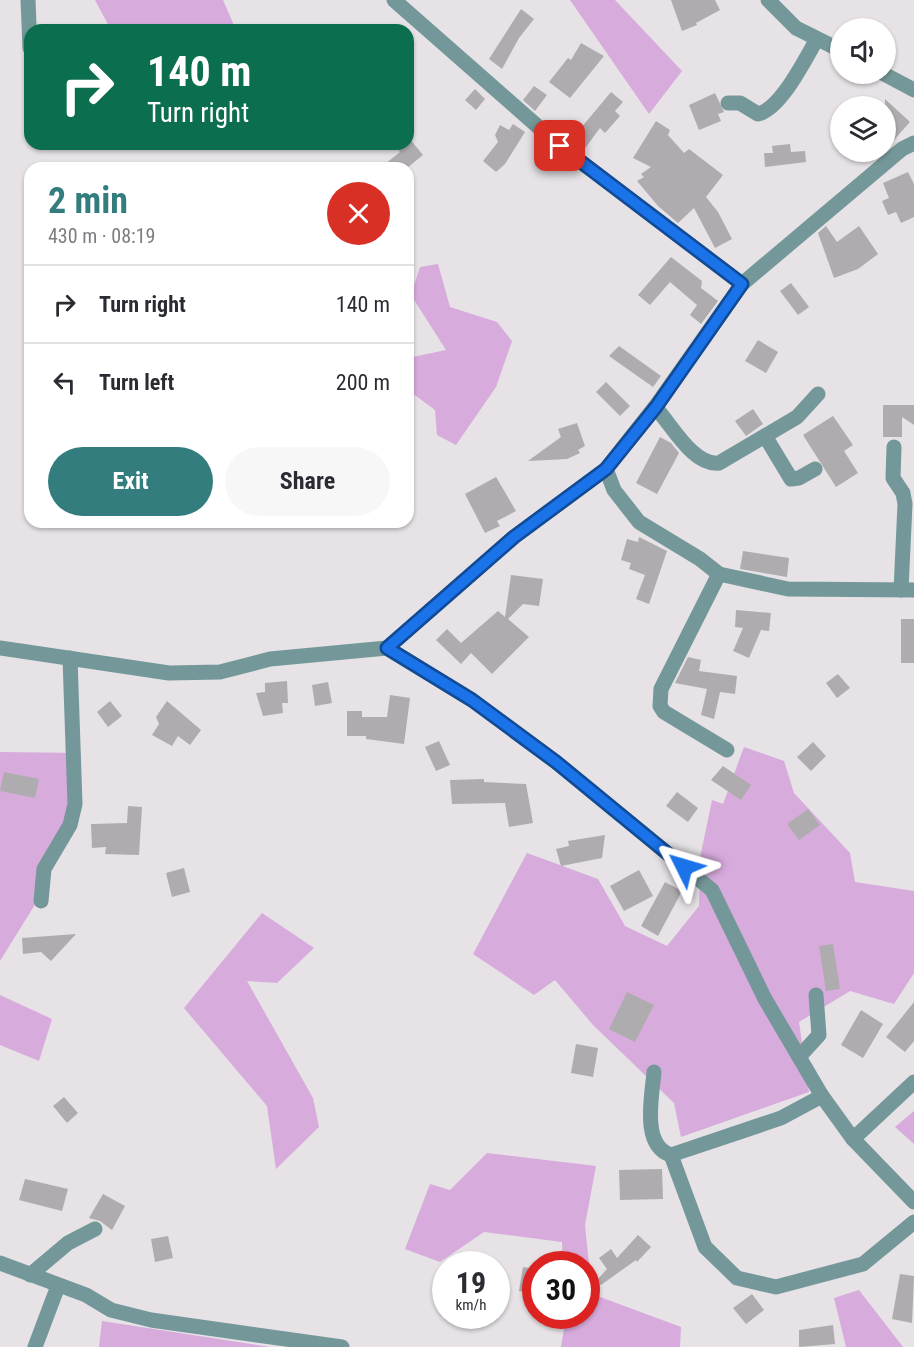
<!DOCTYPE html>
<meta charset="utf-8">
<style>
:root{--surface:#fff;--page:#f7f7f7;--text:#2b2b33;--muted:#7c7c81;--line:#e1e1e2;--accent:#337d7e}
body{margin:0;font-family:"Roboto Condensed",sans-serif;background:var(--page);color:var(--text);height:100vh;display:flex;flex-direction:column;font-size:22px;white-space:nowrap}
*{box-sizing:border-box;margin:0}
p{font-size:20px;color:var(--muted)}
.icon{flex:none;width:33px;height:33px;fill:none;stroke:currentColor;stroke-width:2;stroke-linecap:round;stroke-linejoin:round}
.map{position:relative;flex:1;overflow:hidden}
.sheet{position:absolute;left:24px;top:162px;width:390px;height:366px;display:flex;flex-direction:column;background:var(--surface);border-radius:18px;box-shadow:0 2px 4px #0004}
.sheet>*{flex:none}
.guide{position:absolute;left:24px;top:24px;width:390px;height:126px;border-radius:18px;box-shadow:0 2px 4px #0004;background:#0b6e4f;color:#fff;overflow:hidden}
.tools{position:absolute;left:830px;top:18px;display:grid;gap:12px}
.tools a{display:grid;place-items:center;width:66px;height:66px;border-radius:50%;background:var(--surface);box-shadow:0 2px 4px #0004;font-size:30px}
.speed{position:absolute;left:432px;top:1251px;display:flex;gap:12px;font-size:30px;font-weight:700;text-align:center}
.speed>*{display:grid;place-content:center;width:78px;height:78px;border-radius:50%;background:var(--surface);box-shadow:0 2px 4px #0004;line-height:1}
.speed small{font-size:15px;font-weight:400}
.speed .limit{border:9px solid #d22;background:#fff;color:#111}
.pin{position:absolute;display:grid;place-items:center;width:51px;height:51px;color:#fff;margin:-26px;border-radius:12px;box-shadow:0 3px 9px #0006}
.me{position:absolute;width:66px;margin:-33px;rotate:310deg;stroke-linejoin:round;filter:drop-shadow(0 0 4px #0008)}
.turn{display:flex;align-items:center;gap:21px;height:126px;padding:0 24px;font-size:27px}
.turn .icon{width:78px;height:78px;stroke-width:2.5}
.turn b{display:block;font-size:42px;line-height:51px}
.round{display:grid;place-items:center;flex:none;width:63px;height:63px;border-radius:32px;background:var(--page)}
.headline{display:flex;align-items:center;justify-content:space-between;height:102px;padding:0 24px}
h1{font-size:36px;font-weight:700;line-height:45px;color:var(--accent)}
.button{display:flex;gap:12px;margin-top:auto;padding:12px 24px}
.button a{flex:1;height:69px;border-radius:36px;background:var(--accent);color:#fff;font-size:24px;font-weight:700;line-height:69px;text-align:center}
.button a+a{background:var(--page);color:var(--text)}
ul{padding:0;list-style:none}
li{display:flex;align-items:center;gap:18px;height:78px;padding:0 24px;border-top:2px solid var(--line)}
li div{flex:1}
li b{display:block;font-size:22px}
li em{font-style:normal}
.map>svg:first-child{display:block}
</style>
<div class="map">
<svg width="914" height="1347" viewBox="0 0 914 1347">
<rect width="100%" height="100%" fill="#e6e2e6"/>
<!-- green -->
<g fill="#d7abdc">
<polygon points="95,0 223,0 236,30 111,30"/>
<polygon points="570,0 615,0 682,71 649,114"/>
<polygon points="438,264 450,307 497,322 512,341 496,387 456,445 437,435 435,410 408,390 408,358 446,350 411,295 420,267"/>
<polygon points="744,747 784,761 794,793 850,853 855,882 914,891 914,973 894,1004 850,991 799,1022 809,1092 681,1137 674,1103 593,1025 555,980 534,995 473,954 527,853 598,879 625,926 667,946 699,906 700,858 712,800 723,804"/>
<polygon points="0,752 81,753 68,827 39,898 0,961"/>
<polygon points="262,913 314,948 277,983 247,981 313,1098 319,1127 276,1169 267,1106 184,1008"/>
<polygon points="0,995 52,1019 39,1061 0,1045"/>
<polygon points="914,1111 914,1144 895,1127"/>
<polygon points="487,1153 596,1166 585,1225 592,1294 681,1327 680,1347 561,1347 566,1316 586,1316 586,1264 563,1264 562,1242 484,1232 440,1262 405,1249 430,1184 450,1190"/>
<polygon points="859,1290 903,1347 846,1347 834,1298"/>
<polygon points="102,1321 270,1347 99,1347"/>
</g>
<!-- building -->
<g fill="#afacb0">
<polygon points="671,0 715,0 720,10 696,23 697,25 682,31"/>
<polygon points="521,9 534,19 519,38 502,69 489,59"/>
<polygon points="581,43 604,56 570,98 549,82 568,58 571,60"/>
<polygon points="534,86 547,95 535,111 523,100"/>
<polygon points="475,89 485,99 476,110 465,100"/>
<polygon points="611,92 623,102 615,111 620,116 605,133 600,128 583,151 570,141"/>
<polygon points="715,93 724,112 718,114 721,121 699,130 689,105"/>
<polygon points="885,99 910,122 885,150"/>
<polygon points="656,121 670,130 668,135 684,153 689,149 723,175 706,197 718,212 732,239 715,248 694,208 678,223 658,206 637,181 644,177 641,174 651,167 633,158"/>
<polygon points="513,124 525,132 505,164 496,172 483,161 498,142 495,135 500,125 509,130"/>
<polygon points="409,138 423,155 407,168 380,168 400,152 397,148 408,144"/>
<polygon points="790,144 791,152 805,151 806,162 765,167 764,153 773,153 772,146"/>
<polygon points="908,172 914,184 914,217 901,223 896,212 888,215 882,201 889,198 883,183"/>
<polygon points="826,226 837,242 859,226 878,254 858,269 834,278 818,233"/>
<polygon points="671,257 702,281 701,288 718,301 701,324 690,315 697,305 670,282 650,305 638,295"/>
<polygon points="791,283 809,307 798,315 780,291"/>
<polygon points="758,340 778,352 766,373 745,361"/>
<polygon points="619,346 661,376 653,387 609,356"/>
<polygon points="606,382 630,406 620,416 596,392"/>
<polygon points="883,405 914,405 914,425 902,417 902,437 883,437"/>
<polygon points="753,409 763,424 746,436 735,421"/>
<polygon points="833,416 853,445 844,451 858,473 836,487 803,435"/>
<polygon points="577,423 585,446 578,450 580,453 567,459 528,461 561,437 558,429"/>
<polygon points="660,437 671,443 679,453 657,494 636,483"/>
<polygon points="496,477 516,511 497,521 500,526 485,533 465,494"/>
<polygon points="639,537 667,551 649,604 636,599 645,575 629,569 631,563 621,560 627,539 638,542"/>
<polygon points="743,551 789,558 787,577 740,569"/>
<polygon points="511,575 543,579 539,606 523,604 508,619 529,637 492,674 471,653 461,664 436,640 447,629 461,643 498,611 505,617"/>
<polygon points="736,610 771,613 769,631 761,630 749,658 733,651 743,628 735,627"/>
<rect x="901" y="619" width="13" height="44"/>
<polygon points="688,657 701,660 699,671 737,676 735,694 720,692 714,719 701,715 707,689 675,683"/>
<polygon points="838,674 850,688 837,698 826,683"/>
<polygon points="287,681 288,703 282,703 283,713 263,716 256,693 265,692 265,683"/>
<polygon points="328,682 332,703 315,706 312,685"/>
<polygon points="390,695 410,698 404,744 366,739 366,736 347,736 347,711 362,711 362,717 387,717"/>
<polygon points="110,701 122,716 108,727 97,712"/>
<polygon points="167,701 201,730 190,745 178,736 172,746 152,735 159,724 156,717"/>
<polygon points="439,741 450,765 436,771 425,747"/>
<polygon points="813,742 826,756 811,771 797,757"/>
<polygon points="723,766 751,785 741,800 711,780"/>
<polygon points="4,772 39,779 35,798 0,791"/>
<polygon points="484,779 484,782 526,784 533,823 509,827 505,803 452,804 450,780"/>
<polygon points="677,792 698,808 688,822 666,806"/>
<polygon points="128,806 142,807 139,855 105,854 106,847 92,848 91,824 127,823"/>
<polygon points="808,809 820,825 799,840 787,824"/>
<polygon points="605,835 602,858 561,866 556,849 569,846 568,841"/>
<polygon points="184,868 190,892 172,897 166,873"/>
<polygon points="639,870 653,896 624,911 610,886"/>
<polygon points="665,882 682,891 658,936 641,926"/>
<polygon points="76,934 51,961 41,952 23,954 22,938"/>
<polygon points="833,944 840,989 826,991 819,946"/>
<polygon points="627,992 654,1005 635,1042 609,1029"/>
<polygon points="914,1002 914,1041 905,1052 886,1037"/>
<polygon points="861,1010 883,1024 863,1058 841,1045"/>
<polygon points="576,1044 598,1048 593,1077 571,1073"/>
<polygon points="64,1097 78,1113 67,1123 53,1106"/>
<polygon points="662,1169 663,1199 620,1200 619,1170"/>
<polygon points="25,1179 68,1189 62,1211 19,1200"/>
<polygon points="103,1194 125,1206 112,1230 100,1221 89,1218"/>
<polygon points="638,1235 651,1247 637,1262 636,1260 601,1285 597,1280 607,1269 599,1258 611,1249 617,1258"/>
<polygon points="168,1236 173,1258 155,1262 151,1239"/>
<polygon points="523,1267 536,1269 536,1294 519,1291"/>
<polygon points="900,1274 914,1276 912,1323 892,1319"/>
<polygon points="752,1294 764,1310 746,1324 733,1308"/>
<polygon points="833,1325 835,1344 799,1347 799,1330"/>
</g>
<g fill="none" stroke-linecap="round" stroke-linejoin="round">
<!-- minor -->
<g stroke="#749899" stroke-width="15">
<polyline points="28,0 30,48"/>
<polyline points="394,0 560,146 742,284 902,149 914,143"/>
<polyline points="768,0 796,28 840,50"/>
<polyline points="884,74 914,90"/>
<path d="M728,103h12l18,11c23,-5 47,-55 59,-75"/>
<path d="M655,407c17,18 38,59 64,56l78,-46 21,-23"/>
<polyline points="765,436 791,479 799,478 815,469"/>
<polyline points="894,447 893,478 903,493 905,504 901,590"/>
<polyline points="606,469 614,490 639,522 700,559 719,574 788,589 914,590"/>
<polyline points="719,574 661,689 660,706 664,712 727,750"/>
<polyline points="0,648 169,673 220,672 270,659 387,648 472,700 556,762 712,890 765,999 822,1096 853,1139 914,1202"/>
<polyline points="387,648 514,537 606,469 655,407 742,284"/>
<polyline points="41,901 44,869 70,825 75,804 70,658"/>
<polyline points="799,1057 819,1035 816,995"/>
<path d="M654,1072c-2,24 -13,74 17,83l110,-37 41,-22"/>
<polyline points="853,1139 914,1082"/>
<polyline points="671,1155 705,1247 737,1278 776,1287 863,1264 914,1222"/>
<polyline points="0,1263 86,1295 111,1310 151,1320 342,1347"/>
<polyline points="30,1275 68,1243 95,1229"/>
<polyline points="35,1347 58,1286"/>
</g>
</g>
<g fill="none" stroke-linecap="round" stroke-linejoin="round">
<!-- route casing -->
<g stroke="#114b97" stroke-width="15">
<polyline id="route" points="560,146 742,284 656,407 606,469 514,537 387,648 472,700 556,762 684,867"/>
</g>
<!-- route -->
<use href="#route" stroke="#1a73e8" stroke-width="10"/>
</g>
</svg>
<div class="tools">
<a><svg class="icon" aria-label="sound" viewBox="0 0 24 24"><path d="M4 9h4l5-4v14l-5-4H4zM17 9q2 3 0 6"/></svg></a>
<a><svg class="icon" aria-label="layers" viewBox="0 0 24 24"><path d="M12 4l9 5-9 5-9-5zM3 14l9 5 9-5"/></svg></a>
</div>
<div class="speed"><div>19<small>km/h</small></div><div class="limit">30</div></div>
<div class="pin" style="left:560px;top:146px;background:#d93025"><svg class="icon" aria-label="arrive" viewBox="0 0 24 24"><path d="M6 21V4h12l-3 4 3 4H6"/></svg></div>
<svg class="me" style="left:684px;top:867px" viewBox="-20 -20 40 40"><path d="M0-17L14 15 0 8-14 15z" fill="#1a73e8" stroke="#fff" stroke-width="4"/></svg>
<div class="guide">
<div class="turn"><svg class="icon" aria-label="right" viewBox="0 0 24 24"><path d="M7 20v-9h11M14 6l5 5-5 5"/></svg><div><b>140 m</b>Turn right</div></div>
</div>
<section class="sheet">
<div class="headline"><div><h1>2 min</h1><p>430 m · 08:19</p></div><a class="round" style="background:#d93025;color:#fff"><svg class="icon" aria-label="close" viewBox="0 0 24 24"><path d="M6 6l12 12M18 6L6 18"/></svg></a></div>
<ul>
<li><svg class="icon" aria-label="right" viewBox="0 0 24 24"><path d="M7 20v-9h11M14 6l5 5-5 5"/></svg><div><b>Turn right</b></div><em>140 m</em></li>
<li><svg class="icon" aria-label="left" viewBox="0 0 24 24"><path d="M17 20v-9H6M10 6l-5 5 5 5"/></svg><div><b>Turn left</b></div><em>200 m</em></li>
</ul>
<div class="button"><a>Exit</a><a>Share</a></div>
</section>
</div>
